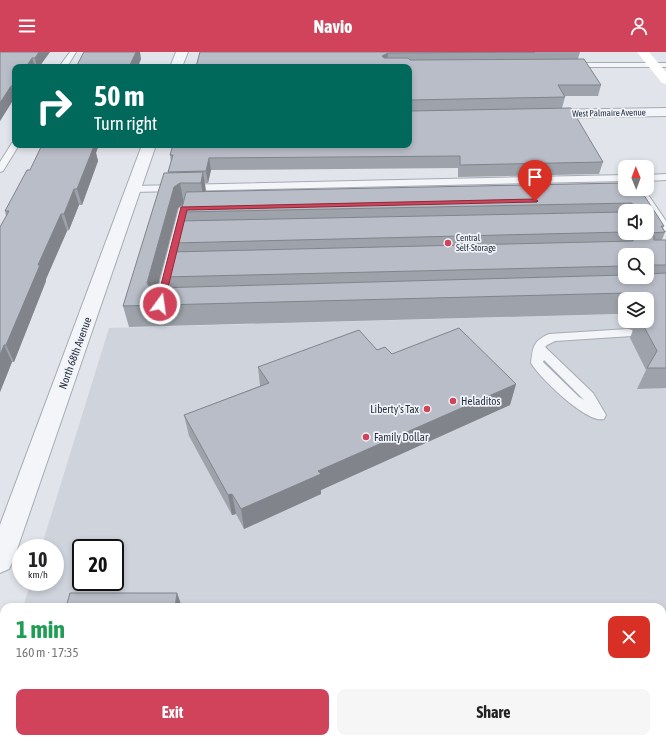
<!DOCTYPE html>
<meta charset="utf-8">
<style>
:root{--surface:#fff;--page:#f6f6f6;--text:#222;--muted:#767676;--accent:#d1435a}
body{margin:0;font-family:"Asap Condensed",sans-serif;background:var(--page);color:var(--text);height:100vh;display:flex;flex-direction:column;font-size:15px;white-space:nowrap}
*{box-sizing:border-box;margin:0}
p{font-size:13px;color:var(--muted)}
.icon{flex:none;width:22px;height:22px;fill:none;stroke:currentColor;stroke-width:2;stroke-linecap:round;stroke-linejoin:round}
.map{position:relative;flex:1;overflow:hidden}
.drawer{position:absolute;left:0px;top:551px;width:666px;height:140px;display:flex;flex-direction:column;background:var(--surface);border-radius:12px 12px 0 0;box-shadow:0 2px 6px #0003}
.drawer>*{flex:none}
.guide{position:absolute;left:12px;top:12px;width:400px;height:84px;border-radius:8px;box-shadow:0 2px 6px #0003;background:#00695c;color:#fff;overflow:hidden}
.needle{width:26px;rotate:359deg}
.controls{position:absolute;left:618px;top:108px;display:grid;gap:8px}
.controls a{display:grid;place-items:center;width:36px;height:36px;border-radius:8px;background:var(--surface);box-shadow:0 2px 6px #0003;font-size:20px}
.speed{position:absolute;left:12px;top:487px;display:flex;gap:8px;font-size:20px;font-weight:700;text-align:center}
.speed>*{display:grid;place-content:center;width:52px;height:52px;border-radius:50%;background:var(--surface);box-shadow:0 2px 6px #0003;line-height:1}
.speed small{font-size:10px;font-weight:400}
.speed .limit{border:2px solid #111;border-radius:6px;background:#fff;color:#111}
.pin{position:absolute;display:grid;place-items:center;width:34px;height:34px;color:#fff;margin:-41px -17px;border-radius:50% 50% 50% 0;rotate:-45deg;box-shadow:0 0 4px #0007}
.pin .icon{rotate:45deg}
.me{position:absolute;width:44px;margin:-22px;rotate:14deg;stroke-linejoin:round;filter:drop-shadow(0 0 3px #0008)}
.turn{display:flex;align-items:center;gap:14px;height:84px;padding:0 16px;font-size:18px}
.turn .icon{width:52px;height:52px;stroke-width:2.5}
.turn b{display:block;font-size:28px;line-height:34px}
.round{display:grid;place-items:center;flex:none;width:42px;height:42px;border-radius:8px;background:var(--page)}
.summary{display:flex;align-items:center;justify-content:space-between;height:68px;padding:0 16px}
h1{font-size:24px;font-weight:700;line-height:30px;color:#1e9e55}
.cta{display:flex;gap:8px;margin-top:auto;padding:8px 16px}
.cta a{flex:1;height:46px;border-radius:8px;background:var(--accent);color:#fff;font-size:16px;font-weight:700;line-height:46px;text-align:center}
.cta a+a{background:var(--page);color:var(--text)}
header{display:flex;justify-content:space-between;align-items:center;height:52px;padding:0 16px;background:var(--accent);color:#fff;font-size:18px;font-weight:700}
.map>svg:first-child{display:block}
</style>
<header><svg class="icon" aria-label="menu" viewBox="0 0 24 24"><path d="M4 6h16M4 12h16M4 18h16"/></svg>Navio<svg class="icon" aria-label="person" viewBox="0 0 24 24"><circle cx="12" cy="8" r="4"/><path d="M4 21q1-7 8-7t8 7"/></svg></header>
<div class="map">
<svg width="666" height="691" viewBox="0 0 666 691">
<rect width="100%" height="100%" fill="#e1e4ea"/>
<!-- built -->
<g fill="#cfd3dc" fill-rule="evenodd">
<path d="M666,260v315l-4,1v-21h-639l8,-25h24v-34h-14l68,-220 516,-14v7h22zM81,496h34v34h-34z"/>
<polygon points="4,616 4,687 568,687 569,691 0,691 0,629"/>
</g>
<g fill="none" stroke-linecap="round" stroke-linejoin="round">
<!-- lane casing -->
<g stroke="#a6abb4" stroke-width="2">
<g id="lane">
<polygon points="70,0 76,0 67,15 59,15"/>
<polygon points="567,11 666,11 666,15 570,15 566,13"/>
<polygon points="15,90 15,93 19,93 3,119 0,120 0,110 12,91"/>
<polygon points="666,122 666,128 647,129 647,123"/>
<polygon points="625,123 625,129 133,140 128,137 133,134"/>
<polygon points="646,143 649,144 666,169 666,179 662,178 643,149 628,150 623,147 628,144"/>
<polygon points="184,153 193,153 198,156 196,158 188,159 166,252 164,255 156,255 154,252 179,156"/>
<path d="M628,277l4,1 2,3 -2,3 -77,5 -8,4 -2,2 48,46 13,22 -2,4c-17,5 -65,-42 -73,-56 2,-16 2,-22 18,-29zM544,308l40,40 -5,-3 -36,-35z"/>
</g>
</g>
<!-- street casing -->
<g stroke="#a6abb4" stroke-width="2">
<g id="street">
<polygon points="176,0 188,0 182,15 170,15"/>
<polygon points="666,56 666,64 545,66 540,65 538,62 540,59 545,58"/>
<polygon points="142,93 156,93 13,509 9,517 0,521 0,473"/>
</g>
</g>
<!-- lane -->
<use href="#lane" fill="#f3f5f8" fill-rule="evenodd"/>
<!-- street -->
<use href="#street" fill="#f3f5f8" fill-rule="evenodd"/>
<!-- secondary -->
<polygon fill="#fff" fill-rule="evenodd" points="637,0 649,0 666,20 666,32 662,31"/>
</g>
<!-- wall -->
<g fill="#9ea3ab" fill-rule="evenodd">
<polygon points="0,0 50,0 39,15 15,15 15,45 0,69"/>
<path d="M200,0h380l-2,7 23,26 -3,11h-34l1,1 -3,11 41,54 -4,12 -141,3v-9l-247,2 -3,13h-3l1,9 416,-9 42,43 -1,2 2,4 -3,8h4v148l-29,1 9,-19 -16,-32 3,-8 -1,-1 -7,-1 -7,-14 -489,13 -6,-21 45,-133 3,-11 -1,-7zM183,152l-2,8 2,9 -10,22 2,9 -11,25 3,11h-10l21,-80zM625,159h22v22h-22zM625,203h22v22h-22zM625,247h22v22h-22z"/>
<polygon points="96,101 98,109 82,153 79,153 69,178 67,179 46,227 46,229 14,310 12,310 0,340 6,164 5,159 30,118"/>
<polygon points="377,298 392,302 516,332 510,353 321,438 321,442 244,477 236,462 232,463 189,384 184,363 260,334 258,315"/>
</g>
<!-- shaded-wall -->
<g fill="#81848b">
<polygon points="39,0 50,0 39,15 37,15 35,6"/>
<polygon points="136,0 140,0 141,7 138,15 129,15"/>
<polygon points="388,1 387,12 382,4"/>
<polygon points="32,6 35,15 26,15"/>
<polygon points="11,34 15,45 0,69 0,51"/>
<polygon points="89,93 99,93 96,101 98,109 82,153 77,137"/>
<polygon points="209,106 211,118 208,131 206,119"/>
<polygon points="203,120 206,140 204,151 201,131"/>
<polygon points="180,131 184,152 178,156 153,252 147,231 174,135"/>
<polygon points="74,137 79,153 69,178 64,162"/>
<polygon points="61,162 67,179 46,227 46,229 14,310 6,293 38,213"/>
<polygon points="4,293 12,310 0,340 0,303"/>
<polygon points="516,332 510,353 321,438 321,442 244,477 241,457 318,419"/>
<polygon points="232,442 236,462 232,463 228,443"/>
<polygon points="177,541 182,555 175,555"/>
<polygon points="155,687 166,687 165,691 154,691"/>
</g>
<!-- building -->
<g fill="#b8bdc7" stroke="#81848b">
<polygon points="0,0 39,0 35,6 32,6 26,15 15,15 15,33 14,34 11,34 0,51"/>
<polygon points="84,0 136,0 129,15 76,15"/>
<polygon points="200,0 535,0 388,1 382,4 384,6 408,6 410,8 584,7 601,33 558,33 565,45 410,48 409,49 409,15 196,15"/>
<polygon points="571,56 603,110 460,113 460,104 209,106 206,119 168,120 173,103 170,103 173,93 409,93 409,58 410,59"/>
<polygon points="42,93 94,94 77,137 74,137 64,162 61,162 38,213 40,213 6,293 4,293 0,303 0,175 9,159 5,159 27,118 30,118"/>
<polygon points="203,120 201,131 180,131 174,135 147,231 150,235 155,236 625,223 625,225 647,225 647,222 666,221 666,316 647,316 657,299 641,269 647,269 647,247 630,247 627,241 123,254 164,121"/>
<polygon points="622,131 625,134 625,137 640,137 664,174 661,174 665,180 650,181 650,183 654,184 654,188 666,188 666,213 647,213 647,203 625,203 625,214 164,225 171,200 633,189 634,184 638,182 635,181 647,181 647,159 633,159 634,159 632,151 181,160 186,140"/>
<polygon points="625,160 625,180 173,191 178,169"/>
<polygon points="459,276 516,332 318,419 321,422 241,457 232,442 228,443 184,363 269,331 258,315 359,278 377,298 385,295 392,302"/>
<polygon points="70,541 177,541 175,555 66,555"/>
<polygon points="30,687 155,687 154,691 29,691"/>
</g>
<!-- route -->
<polygon fill="#d1435a" stroke="#882c3a" points="535,147 538,149 537,150 187,158 164,252 160,255 156,252 181,155"/>
<!-- markers -->
<g fill="#d1435a" stroke="#f0f3f7" stroke-width="1.5">
<circle cx="448" cy="191" r="4"/>
<circle cx="453" cy="349" r="4"/>
<circle cx="427" cy="357" r="4"/>
<circle cx="366" cy="385" r="4"/>
</g>
<g text-anchor="middle" stroke-width="3.5" stroke-linejoin="round" paint-order="stroke">
<!-- far-street labels -->
<g font-size="9" fill="#293242" stroke="#f0f3f7">
<text transform="translate(609 61) rotate(-1)" y="3">West Palmaire Avenue</text>
</g>
<!-- far-poi labels -->
<g font-size="9" fill="#293242" stroke="#f0f3f7" text-anchor="start">
<text x="456" y="189">Central<tspan x="456" dy="10">Self-Storage</tspan></text>
</g>
<!-- street labels -->
<g font-size="11" fill="#293242" stroke="#f0f3f7">
<text transform="translate(75 301) rotate(-70)" y="4">North 68th Avenue</text>
</g>
<!-- poi labels -->
<g font-size="11" fill="#293242" stroke="#f0f3f7" text-anchor="start">
<text x="461" y="353">Heladitos</text>
<text x="419" y="361" text-anchor="end">Liberty's Tax</text>
<text x="374" y="389">Family Dollar</text>
</g>
</g>
</svg>
<div class="controls">
<a><svg class="needle" viewBox="-14 -14 28 28"><path d="M0-13l5 13h-10z" fill="#e53935"/><path d="M0 13l5-13h-10z" fill="#767676"/></svg></a>
<a><svg class="icon" aria-label="sound" viewBox="0 0 24 24"><path d="M4 9h4l5-4v14l-5-4H4zM17 9q2 3 0 6"/></svg></a>
<a><svg class="icon" aria-label="search" viewBox="0 0 24 24"><circle cx="10" cy="10" r="6"/><path d="M15 15l6 6"/></svg></a>
<a><svg class="icon" aria-label="layers" viewBox="0 0 24 24"><path d="M12 4l9 5-9 5-9-5zM3 14l9 5 9-5"/></svg></a>
</div>
<div class="speed"><div>10<small>km/h</small></div><div class="limit">20</div></div>
<div class="pin" style="left:535px;top:149px;background:#d93025"><svg class="icon" aria-label="arrive" viewBox="0 0 24 24"><path d="M6 21V4h12l-3 4 3 4H6"/></svg></div>
<svg class="me" style="left:160px;top:252px" viewBox="-20 -20 40 40"><circle r="17" fill="#d1435a" stroke="#fff" stroke-width="3"/><path d="M0-11L8 9 0 5-8 9z" fill="#fff"/></svg>
<div class="guide">
<div class="turn"><svg class="icon" aria-label="right" viewBox="0 0 24 24"><path d="M7 20v-9h11M14 6l5 5-5 5"/></svg><div><b>50 m</b>Turn right</div></div>
</div>
<section class="drawer">
<div class="summary"><div><h1>1 min</h1><p>160 m · 17:35</p></div><a class="round" style="background:#d93025;color:#fff"><svg class="icon" aria-label="close" viewBox="0 0 24 24"><path d="M6 6l12 12M18 6L6 18"/></svg></a></div>
<div class="cta"><a>Exit</a><a>Share</a></div>
</section>
</div>
